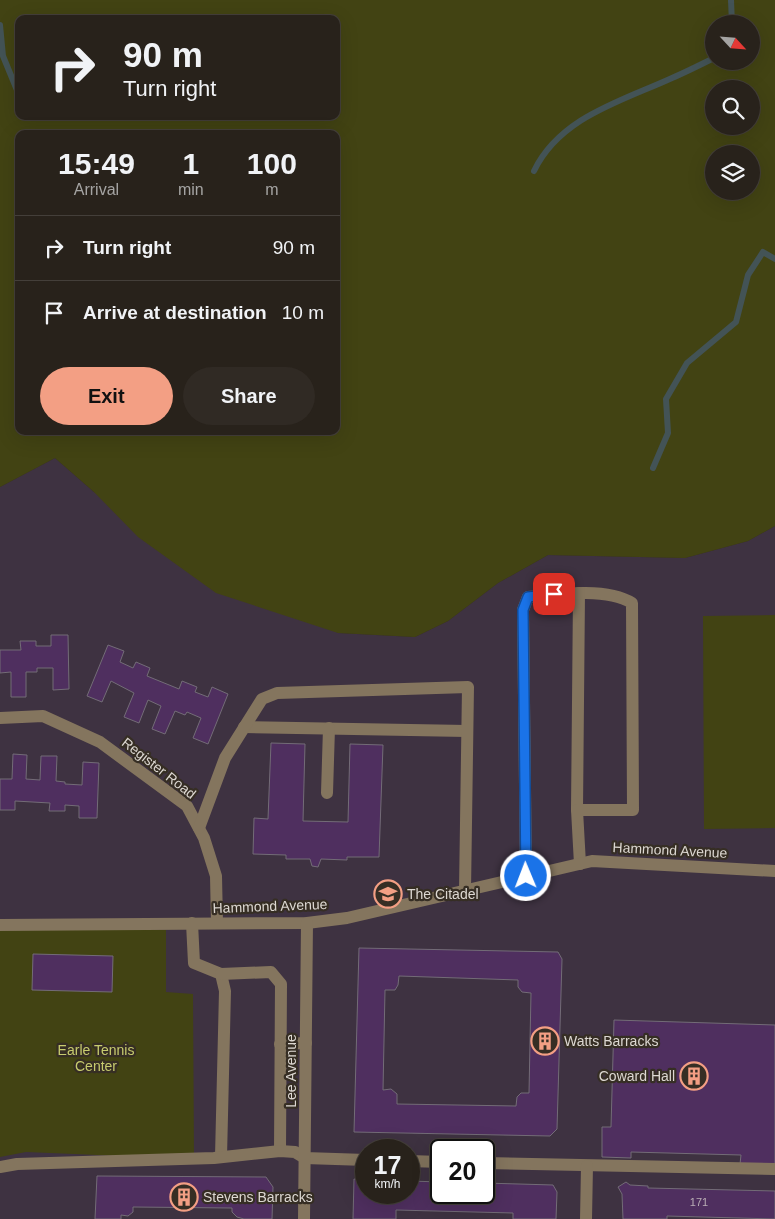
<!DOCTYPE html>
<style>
:root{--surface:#28221b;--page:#302a24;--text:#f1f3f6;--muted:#a5a4a3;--line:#443f3a;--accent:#f39f84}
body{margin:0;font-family:Arial,sans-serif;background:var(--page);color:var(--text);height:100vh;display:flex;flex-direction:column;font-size:19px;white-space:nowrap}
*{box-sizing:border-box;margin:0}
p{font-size:16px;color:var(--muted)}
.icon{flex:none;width:28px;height:28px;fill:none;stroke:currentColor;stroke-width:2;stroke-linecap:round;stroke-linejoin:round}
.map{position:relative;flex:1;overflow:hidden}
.panel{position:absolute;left:15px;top:130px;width:325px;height:305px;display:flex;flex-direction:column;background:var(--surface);border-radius:10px;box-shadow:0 5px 20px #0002,0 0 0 1px var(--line)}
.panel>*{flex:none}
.hud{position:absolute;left:15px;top:15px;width:325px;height:105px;border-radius:10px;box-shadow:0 5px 20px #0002,0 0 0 1px var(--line);background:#28221b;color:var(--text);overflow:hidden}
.needle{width:32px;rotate:116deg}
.controls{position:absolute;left:705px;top:15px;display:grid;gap:10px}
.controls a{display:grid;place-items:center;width:55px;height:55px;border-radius:50%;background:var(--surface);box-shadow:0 5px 20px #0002,0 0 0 1px var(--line);font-size:25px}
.speed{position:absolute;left:355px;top:1139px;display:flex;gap:10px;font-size:25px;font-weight:700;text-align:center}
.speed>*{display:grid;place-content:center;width:65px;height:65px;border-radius:50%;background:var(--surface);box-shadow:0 5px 20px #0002,0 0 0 1px var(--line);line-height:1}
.speed small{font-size:12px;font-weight:400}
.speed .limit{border:2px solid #111;border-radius:8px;background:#fff;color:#111}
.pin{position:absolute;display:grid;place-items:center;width:42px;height:42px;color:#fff;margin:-21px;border-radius:10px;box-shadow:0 2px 8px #0006}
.me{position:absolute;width:55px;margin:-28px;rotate:359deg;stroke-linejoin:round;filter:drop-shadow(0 0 4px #0008)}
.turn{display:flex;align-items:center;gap:18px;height:105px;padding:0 25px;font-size:22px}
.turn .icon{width:65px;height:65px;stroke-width:2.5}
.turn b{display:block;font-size:35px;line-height:42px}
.eta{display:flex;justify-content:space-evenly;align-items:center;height:85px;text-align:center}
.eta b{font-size:30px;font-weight:600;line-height:35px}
.button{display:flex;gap:10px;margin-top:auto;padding:10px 25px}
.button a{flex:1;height:58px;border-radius:30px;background:var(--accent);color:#111;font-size:20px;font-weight:600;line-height:58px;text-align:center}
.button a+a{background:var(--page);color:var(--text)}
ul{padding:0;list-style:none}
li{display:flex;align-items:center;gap:15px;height:65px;padding:0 25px;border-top:1px solid var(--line)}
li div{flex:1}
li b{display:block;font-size:19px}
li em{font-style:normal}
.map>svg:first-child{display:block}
</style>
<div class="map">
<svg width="775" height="1219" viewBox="0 0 775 1219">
<rect width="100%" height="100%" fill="#362e24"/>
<!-- education -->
<path fill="#3e3241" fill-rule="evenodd" d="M55,458l39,34 244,141 77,4 33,-16 50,-38 50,-28 137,3 63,-17 27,-15v693h-775v-732zM366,1150h43v42h-43zM441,1150h43v42h-43z"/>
<!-- green -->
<g fill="#424313" fill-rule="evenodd">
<path d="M0,0h775v526l-27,15 -63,17 -137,-3 -50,28 -50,38 -33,16 -77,-4 -122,-40 -78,-56 -44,-45 -39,-34 -55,29zM19,19h317v97h-317zM714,24h37v37h-37zM714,89h37v37h-37zM19,134h317v297h-317zM714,154h37v37h-37z"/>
<polygon points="775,615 775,828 704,829 703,616"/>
<polygon points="74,927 166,930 166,992 193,994 194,1159 26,1152 0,1157 0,928"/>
</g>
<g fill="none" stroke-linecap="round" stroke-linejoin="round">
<!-- stream -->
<g stroke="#435356" stroke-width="6">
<polyline points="731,0 732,24"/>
<polyline points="0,25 3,56 19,95"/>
<path d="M534,171c26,-54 88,-70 138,-93 14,-6 28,-13 42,-20"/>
<polyline points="653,468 668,433 666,399 687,363 736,322 748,275 763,252 775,259"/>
</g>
</g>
<!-- building -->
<g fill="#4f2f5f" stroke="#736c77" fill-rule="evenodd">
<polygon points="51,635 68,635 69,689 53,690 53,668 37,668 37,672 26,672 26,697 11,697 11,672 0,673 0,650 21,650 20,641 36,641 36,646 51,646"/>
<polygon points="108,645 124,651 120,662 133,668 136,662 150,668 147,676 179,689 182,681 197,687 195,692 208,697 212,687 228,694 208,744 193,738 201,718 187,712 185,715 175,711 165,734 152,729 161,706 148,700 139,723 124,717 134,693 111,681 102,702 87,696"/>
<polygon points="271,743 305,744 303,821 348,822 350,744 383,745 379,857 347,857 347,860 321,859 318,867 312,866 310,859 286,859 286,855 253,854 254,818 268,819"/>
<polygon points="13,754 27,755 26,779 40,780 41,756 57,756 56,781 65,782 65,784 82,785 83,762 99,763 97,818 79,818 79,806 65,805 65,811 49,811 50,803 15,801 15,810 0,810 0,779 12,779"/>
<path d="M359,948l199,4 4,7 -5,170 -7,7 -196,-4zM399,976l119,4v7l4,5 9,1 -2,100h-8l-4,4 -1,9 -119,-2v-10l-6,-5 -8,1 2,-100h10l3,-5z"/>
<polygon points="33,954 113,956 112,992 32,990"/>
<polygon points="614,1020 775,1025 775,1165 740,1164 741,1155 631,1152 631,1158 602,1157 602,1127 611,1127"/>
<polygon points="97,1176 266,1177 273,1187 272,1219 244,1219 237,1217 232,1212 232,1208 133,1207 133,1212 128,1216 121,1215 121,1219 95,1219"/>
<polygon points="354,1179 366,1180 366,1192 409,1192 409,1181 441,1182 441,1192 484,1192 484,1183 553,1185 557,1192 556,1219 513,1219 513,1213 396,1210 396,1219 353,1219"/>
<polygon points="626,1182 630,1185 648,1186 648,1188 775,1191 775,1219 667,1216 667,1219 623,1219 622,1194 618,1187"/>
</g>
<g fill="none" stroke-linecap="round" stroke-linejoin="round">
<!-- minor -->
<g stroke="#84755e" stroke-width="12">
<polyline points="0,718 43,716 100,742 187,806 204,838 216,876 217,923"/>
<polyline points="244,727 467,731"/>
<polyline points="327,793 329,728"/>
<polyline points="577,810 579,593"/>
<polyline points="199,828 225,758 262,699 277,693 468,687 465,891"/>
<path d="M526,876l-3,-266 5,-13c29,-3 79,-10 104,6l1,207h-56l3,54"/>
<polyline points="192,923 194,963 221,974 225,991 221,1157"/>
<polyline points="0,925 307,923 347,918 592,861 775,871"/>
<polyline points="221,974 271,972 281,984 280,1151"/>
<polyline points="280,1044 306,1043"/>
<polyline points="409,1161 441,1162"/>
<polyline points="484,1163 775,1169"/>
<polyline points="0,1167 17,1164 214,1158 280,1151 295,1152 305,1158 366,1160"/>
<polyline points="304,1219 307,923"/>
<polyline points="586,1219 587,1166"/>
</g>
</g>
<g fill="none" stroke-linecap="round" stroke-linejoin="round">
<!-- route casing -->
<g stroke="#114b97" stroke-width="12">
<polyline id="route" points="526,876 523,610 528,597 554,594"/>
</g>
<!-- route -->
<use href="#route" stroke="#1a73e8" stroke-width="9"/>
</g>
<!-- icons -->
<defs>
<g id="university-ring" transform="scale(1.4375)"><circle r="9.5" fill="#362e24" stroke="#f39f84" stroke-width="1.5"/><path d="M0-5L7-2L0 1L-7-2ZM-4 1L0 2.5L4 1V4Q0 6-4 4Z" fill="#f39f84"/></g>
<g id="building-ring" transform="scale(1.4375)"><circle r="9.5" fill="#362e24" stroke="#f39f84" stroke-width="1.5"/><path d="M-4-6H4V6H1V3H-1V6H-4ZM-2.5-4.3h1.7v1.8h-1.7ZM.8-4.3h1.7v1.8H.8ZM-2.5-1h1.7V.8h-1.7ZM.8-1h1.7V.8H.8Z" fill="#f39f84"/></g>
</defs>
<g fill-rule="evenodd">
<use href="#university-ring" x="388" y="894"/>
<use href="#building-ring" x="545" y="1041"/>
<use href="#building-ring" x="694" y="1076"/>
<use href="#building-ring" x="184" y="1197"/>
</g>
<g text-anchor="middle" stroke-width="4.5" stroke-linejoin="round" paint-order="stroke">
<!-- number labels -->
<g font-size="11" fill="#baaeb5">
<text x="699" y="1206">171</text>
</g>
<!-- street labels -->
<g font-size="14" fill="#ddd8d2" stroke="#362e24">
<text transform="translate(159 768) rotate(38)" y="5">Register Road</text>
<text transform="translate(670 850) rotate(3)" y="5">Hammond Avenue</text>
<text transform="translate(270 906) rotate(-2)" y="5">Hammond Avenue</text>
<text transform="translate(291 1071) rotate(-90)" y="5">Lee Avenue</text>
</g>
<!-- poi labels -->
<g font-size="14" fill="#ddd8d2" stroke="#362e24" text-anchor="start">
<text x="407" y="899">The Citadel</text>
<text x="564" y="1046">Watts Barracks</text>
<text x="675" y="1081" text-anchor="end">Coward Hall</text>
<text x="203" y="1202">Stevens Barracks</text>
</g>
<!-- park labels -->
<g font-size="14" fill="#c7cb6e" stroke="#362e24">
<text x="96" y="1055">Earle Tennis<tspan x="96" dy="16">Center</tspan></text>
</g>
</g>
</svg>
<div class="controls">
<a><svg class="needle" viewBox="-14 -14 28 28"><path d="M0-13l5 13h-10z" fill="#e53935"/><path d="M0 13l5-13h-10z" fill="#a5a4a3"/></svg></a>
<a><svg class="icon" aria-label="search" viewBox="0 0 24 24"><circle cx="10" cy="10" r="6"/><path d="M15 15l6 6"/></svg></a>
<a><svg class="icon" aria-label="layers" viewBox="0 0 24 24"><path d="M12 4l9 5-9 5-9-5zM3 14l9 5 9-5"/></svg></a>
</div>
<div class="speed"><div>17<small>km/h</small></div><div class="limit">20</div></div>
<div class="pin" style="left:554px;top:594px;background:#d93025"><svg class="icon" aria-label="arrive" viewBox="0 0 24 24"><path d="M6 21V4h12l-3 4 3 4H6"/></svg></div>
<svg class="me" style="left:526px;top:876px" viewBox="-20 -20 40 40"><circle r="17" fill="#1a73e8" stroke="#fff" stroke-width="3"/><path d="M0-11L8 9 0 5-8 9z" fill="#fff"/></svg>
<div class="hud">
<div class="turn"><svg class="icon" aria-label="right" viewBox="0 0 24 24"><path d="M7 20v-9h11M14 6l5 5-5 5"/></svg><div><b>90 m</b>Turn right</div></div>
</div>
<section class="panel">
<div class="eta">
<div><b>15:49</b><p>Arrival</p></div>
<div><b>1</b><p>min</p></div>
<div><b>100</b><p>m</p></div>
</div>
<ul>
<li><svg class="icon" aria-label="right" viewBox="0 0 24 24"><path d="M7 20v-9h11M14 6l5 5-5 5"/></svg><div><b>Turn right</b></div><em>90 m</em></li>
<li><svg class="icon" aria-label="arrive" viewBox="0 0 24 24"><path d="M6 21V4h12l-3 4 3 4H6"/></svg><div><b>Arrive at destination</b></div><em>10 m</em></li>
</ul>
<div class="button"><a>Exit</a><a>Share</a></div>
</section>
</div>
